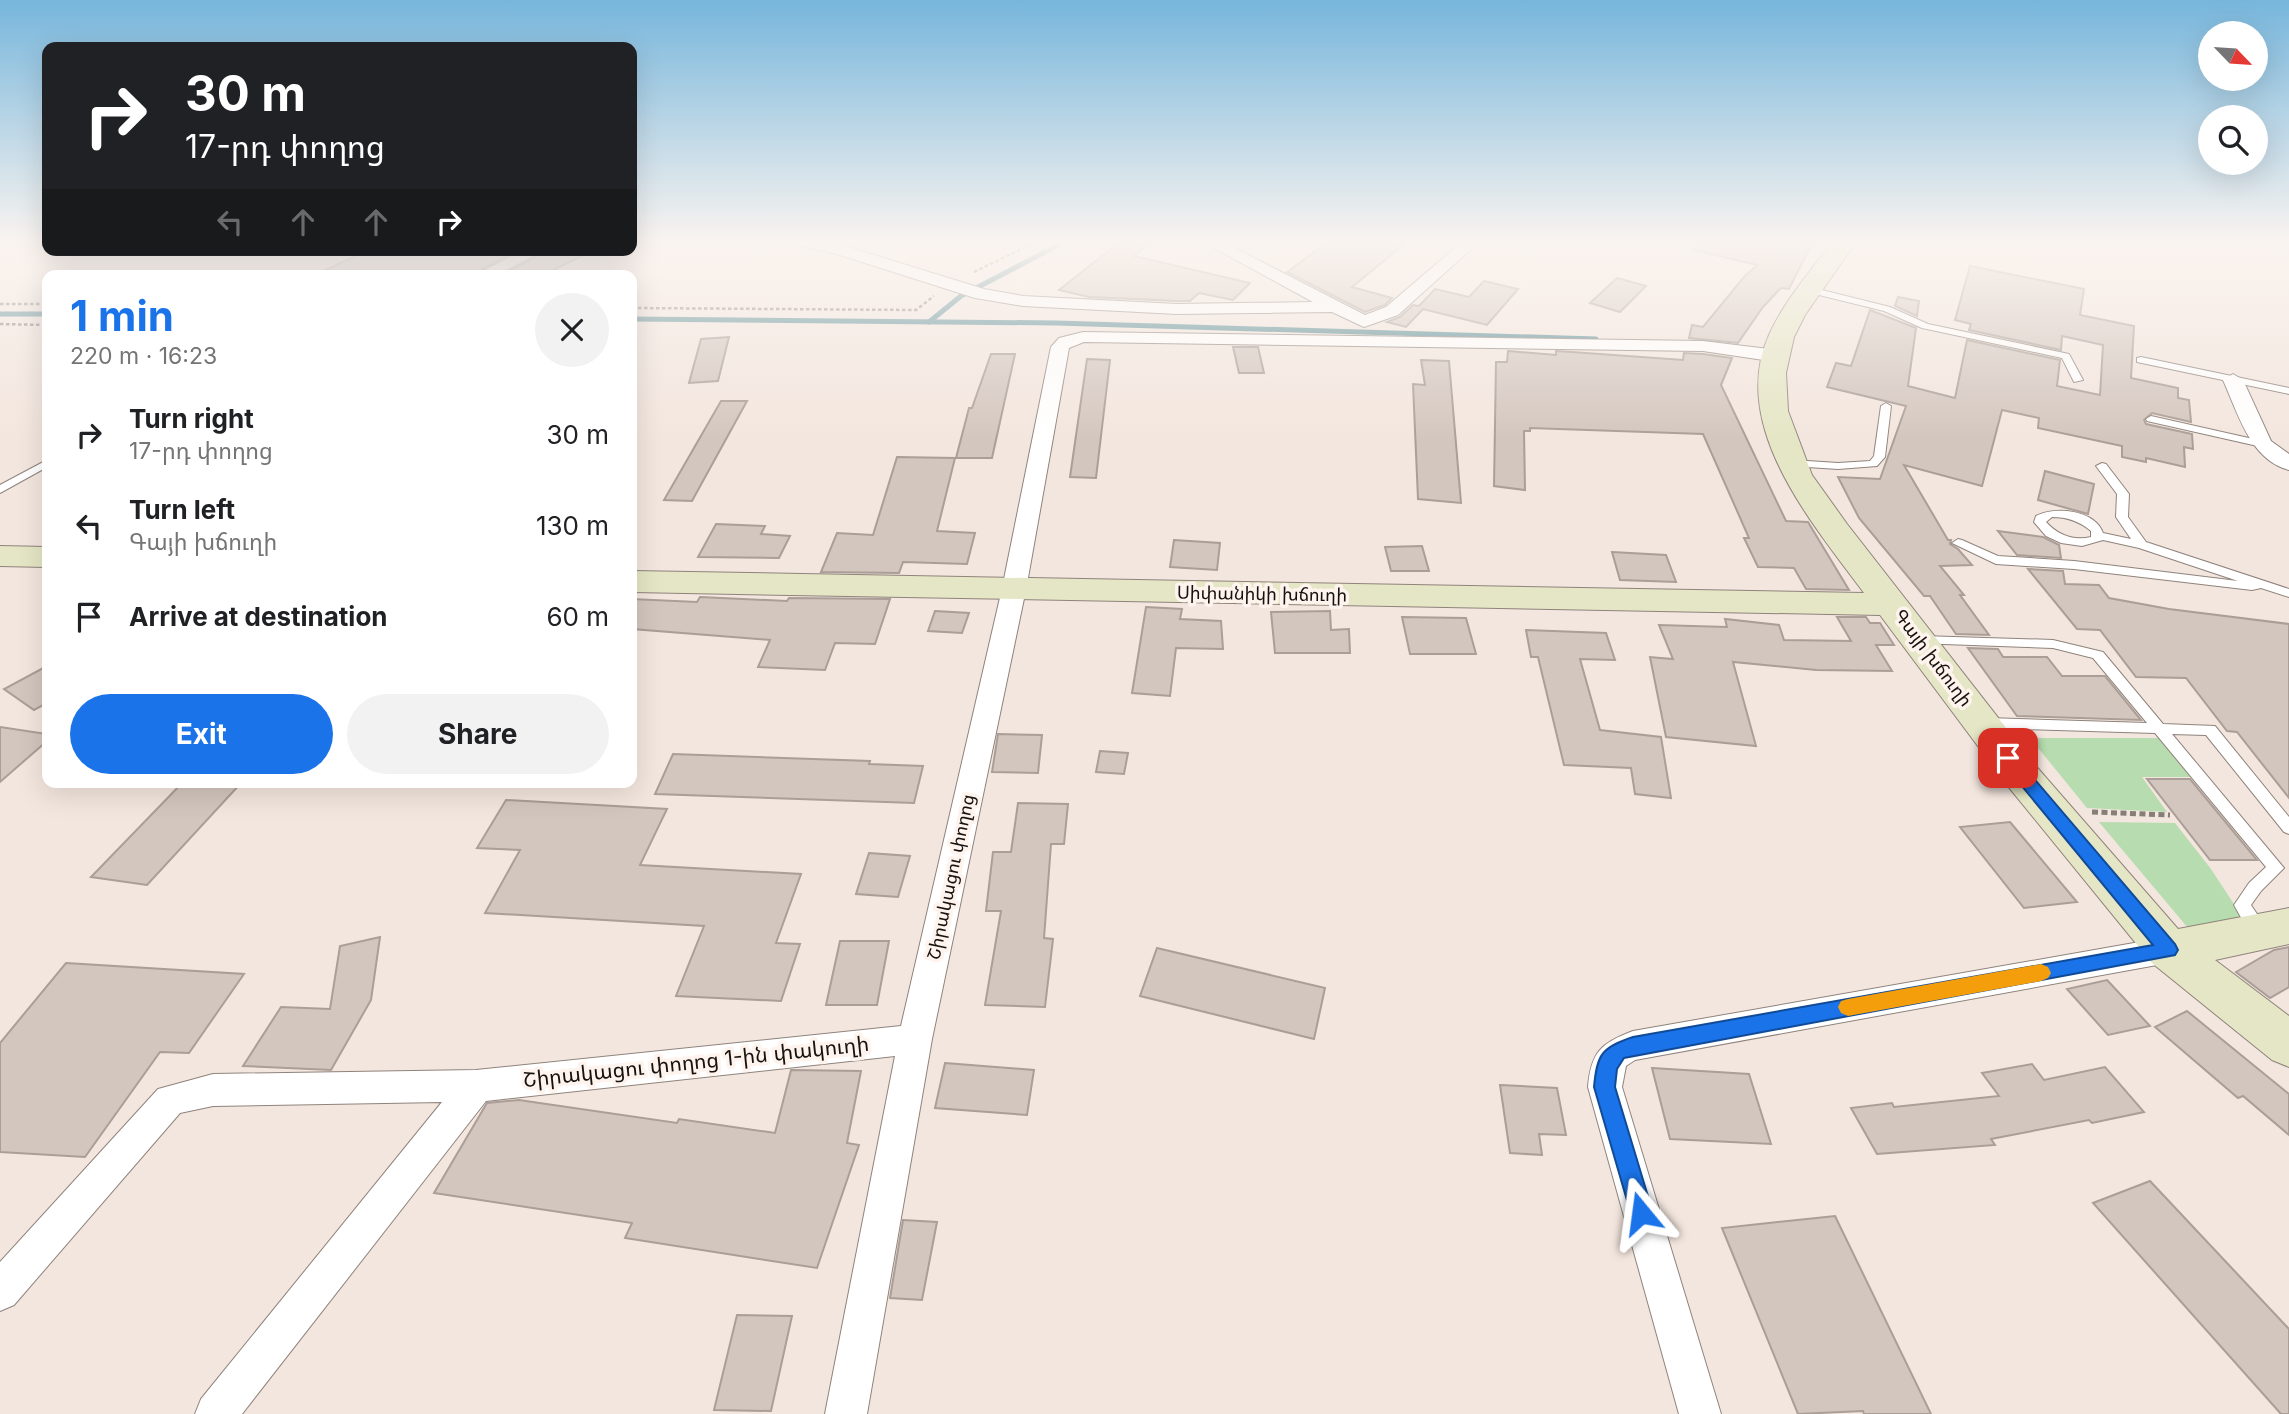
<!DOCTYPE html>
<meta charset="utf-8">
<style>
:root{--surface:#fff;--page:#f2f2f2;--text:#202124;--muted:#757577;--accent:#1a73e8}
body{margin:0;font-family:Inter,"Noto Sans Armenian",sans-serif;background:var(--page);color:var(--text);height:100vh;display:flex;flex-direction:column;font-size:26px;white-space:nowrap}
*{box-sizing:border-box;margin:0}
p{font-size:23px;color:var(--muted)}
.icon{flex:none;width:38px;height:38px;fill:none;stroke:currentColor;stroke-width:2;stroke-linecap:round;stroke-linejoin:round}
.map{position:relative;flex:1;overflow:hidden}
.panel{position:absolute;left:42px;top:270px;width:595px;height:518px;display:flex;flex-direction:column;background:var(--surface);border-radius:14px;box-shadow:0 7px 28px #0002}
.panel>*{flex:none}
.hud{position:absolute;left:42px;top:42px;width:595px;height:214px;border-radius:14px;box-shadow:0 7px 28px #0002;background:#202124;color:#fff;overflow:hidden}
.needle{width:46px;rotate:115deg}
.controls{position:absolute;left:2198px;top:21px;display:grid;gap:14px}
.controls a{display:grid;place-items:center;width:70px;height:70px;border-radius:50%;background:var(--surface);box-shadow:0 7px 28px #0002;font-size:35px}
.pin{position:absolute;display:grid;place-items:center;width:60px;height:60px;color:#fff;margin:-30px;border-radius:14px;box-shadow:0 4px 10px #0006}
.me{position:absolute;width:77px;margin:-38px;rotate:344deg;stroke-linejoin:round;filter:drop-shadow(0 0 5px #0008)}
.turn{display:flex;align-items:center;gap:24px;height:147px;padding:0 28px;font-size:32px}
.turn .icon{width:91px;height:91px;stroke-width:2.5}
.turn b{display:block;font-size:49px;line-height:60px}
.lanes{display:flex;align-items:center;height:66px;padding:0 28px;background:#0003;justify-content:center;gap:35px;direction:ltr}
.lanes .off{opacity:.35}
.round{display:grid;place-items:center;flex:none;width:74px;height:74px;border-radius:37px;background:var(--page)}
.summary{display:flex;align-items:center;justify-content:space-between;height:119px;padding:0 28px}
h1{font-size:42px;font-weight:700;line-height:52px;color:var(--accent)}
.action{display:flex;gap:14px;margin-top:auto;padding:14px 28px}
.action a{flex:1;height:80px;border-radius:42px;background:var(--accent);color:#fff;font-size:28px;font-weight:700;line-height:80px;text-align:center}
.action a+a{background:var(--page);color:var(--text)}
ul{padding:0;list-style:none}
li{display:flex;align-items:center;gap:21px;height:91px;padding:0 28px}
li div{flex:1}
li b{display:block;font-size:26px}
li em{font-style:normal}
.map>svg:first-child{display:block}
</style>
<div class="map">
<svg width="2289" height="1414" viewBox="0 0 2289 1414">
<rect width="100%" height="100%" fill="#f3e6de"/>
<!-- green -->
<g fill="#b7dcaf">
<polygon points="2030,738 2161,738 2193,777 2142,777 2167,812 2087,808"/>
<polygon points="2099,822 2175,823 2211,869 2243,918 2188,928"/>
</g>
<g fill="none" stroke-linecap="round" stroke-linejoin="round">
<!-- stream -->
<g stroke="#548891" stroke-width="5">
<polyline points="0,314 47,314"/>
<polyline points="632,319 1056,323 1596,339"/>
<polyline points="929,322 961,296 1064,242"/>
</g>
</g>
<!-- building -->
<g fill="#d3c6be" stroke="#aa9e97" stroke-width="2">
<polygon points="1120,242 1152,242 1134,256 1250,283 1233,300 1199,293 1190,301 1177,301 1089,297 1059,290"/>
<polygon points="1328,242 1407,242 1352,287 1392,298 1385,305 1365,312 1287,272"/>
<polygon points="1695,242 1813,242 1789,289 1781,288 1763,307 1738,343 1689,338 1692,325 1703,327 1744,277 1757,265 1694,250"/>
<polygon points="368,250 517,250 472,275 315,275"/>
<polygon points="548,250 594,250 543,275 503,275"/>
<polygon points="1970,266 2084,289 2080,315 2134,326 2131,378 2178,388 2178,398 2189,400 2191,422 2152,413 2144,420 2146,424 2192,434 2193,449 2184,447 2185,467 2146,458 2146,462 2122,457 2122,446 2038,428 2039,418 2002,410 1982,486 1904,465 1948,540 1951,540 1950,544 1958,549 1972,565 1940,566 1964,595 1960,595 1989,635 1956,634 1930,596 1924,596 1859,518 1838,477 1880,479 1906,406 1827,387 1836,363 1851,366 1870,310 1916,328 1908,386 1955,398 1967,340 2060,360 2057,386 2100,395 2103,345 2062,336 2061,350 1969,330 1971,324 1955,320"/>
<polygon points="1617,278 1646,286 1620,312 1590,303"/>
<polygon points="1484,281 1518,289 1487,325 1423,309 1406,327 1387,322 1400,317 1413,305 1419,306 1435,289 1469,297"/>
<polygon points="1898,297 1919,301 1917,316 1895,306"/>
<polygon points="729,337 718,381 689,383 701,339"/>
<polygon points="1233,347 1258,347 1264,373 1239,373"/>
<polygon points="1508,351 1556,355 1556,351 1572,352 1683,360 1684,353 1703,354 1732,358 1721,385 1786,521 1808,522 1849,590 1806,589 1794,568 1758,567 1744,538 1749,538 1703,434 1530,428 1530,431 1524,431 1525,490 1494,486 1496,362 1507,362"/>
<polygon points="991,354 1015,354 992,458 956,458 969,408 972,408"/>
<polygon points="1087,359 1110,360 1096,478 1070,477"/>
<polygon points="1421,360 1449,361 1461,503 1418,499 1413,384 1425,385"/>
<polygon points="721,401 747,401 692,501 664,500"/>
<polygon points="897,457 955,458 937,531 975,533 967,564 903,562 899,573 821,572 837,533 873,535"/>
<polygon points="2045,471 2094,484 2088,514 2038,500"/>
<polygon points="716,524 765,526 761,534 790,536 779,558 698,557"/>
<polygon points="1998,531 2043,537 2059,545 2061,558 2017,555"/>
<polygon points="1174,540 1220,543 1217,570 1170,567"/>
<polygon points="1422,546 1429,571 1391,571 1385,547"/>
<polygon points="1612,552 1666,555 1676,582 1620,580"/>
<polygon points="2028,569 2063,571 2065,584 2099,585 2109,598 2169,609 2289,624 2289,798 2237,732 2227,731 2186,678 2136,677 2100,630 2077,629"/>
<polygon points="700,597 787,601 789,598 890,599 875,644 835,643 825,670 758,667 770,640 632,629 632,599 697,602"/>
<polygon points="1146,607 1182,609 1180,619 1221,621 1223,649 1176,648 1170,696 1132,693"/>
<polygon points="935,611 969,613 962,633 928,631"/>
<polygon points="1330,611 1331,630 1349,629 1350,653 1275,653 1271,612"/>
<polygon points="1402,617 1466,618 1476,654 1410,654"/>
<polygon points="1837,617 1866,617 1870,623 1880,623 1894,645 1876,645 1892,671 1816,670 1733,662 1756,746 1666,737 1650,657 1673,659 1659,625 1727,627 1725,619 1779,625 1784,640 1851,641"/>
<polygon points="1526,630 1606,633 1615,660 1580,659 1600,730 1661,737 1671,798 1635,794 1631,768 1564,765 1538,657 1531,657"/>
<polygon points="1968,648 1998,649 2003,657 2047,657 2062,676 2105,676 2141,720 2017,716"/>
<polygon points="47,666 47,703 34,710 4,689"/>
<polygon points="0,727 47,734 47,741 0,782"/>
<polygon points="998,734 1042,735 1038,773 992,772"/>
<polygon points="1100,751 1128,753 1124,774 1096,772"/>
<polygon points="673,754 870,761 869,764 923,766 914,803 655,794"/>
<polygon points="2147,779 2190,779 2257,860 2210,860"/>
<polygon points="183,782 242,782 147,885 91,877"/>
<polygon points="506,800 667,809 640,865 801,874 776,943 800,944 781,1001 676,996 704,926 485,913 520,850 477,848"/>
<polygon points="1018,803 1068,804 1064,844 1051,844 1044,938 1053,939 1045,1007 985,1005 1001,911 986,911 993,852 1011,852"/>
<polygon points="2010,822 2077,902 2024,908 1960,827"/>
<polygon points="869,853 910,856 898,897 856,894"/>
<polygon points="380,937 371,1000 331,1070 243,1066 281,1007 330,1009 340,946"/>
<polygon points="840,941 889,941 877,1005 826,1005"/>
<polygon points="2289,947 2289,987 2270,998 2236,972 2274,950"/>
<polygon points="1157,948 1325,988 1314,1039 1140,996"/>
<polygon points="66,963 244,974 189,1053 160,1052 85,1157 0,1152 0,1043"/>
<polygon points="2107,980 2150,1026 2108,1035 2067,989"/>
<polygon points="2187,1011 2289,1094 2289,1135 2243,1096 2238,1098 2155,1027"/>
<polygon points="945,1063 1034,1070 1027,1115 935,1108"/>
<polygon points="2032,1064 2044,1080 2105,1067 2144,1112 2092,1123 2089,1120 1991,1139 1995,1145 1877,1154 1851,1108 1892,1103 1894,1107 1999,1096 1982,1073"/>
<polygon points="1652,1068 1749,1074 1771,1144 1670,1139"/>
<polygon points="791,1070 861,1071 847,1143 859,1145 817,1268 625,1238 632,1223 434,1193 487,1103 519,1100 677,1123 679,1119 775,1133"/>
<polygon points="1500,1085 1557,1088 1566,1135 1539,1134 1542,1155 1510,1153"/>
<polygon points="2150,1181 2289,1329 2289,1414 2281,1414 2093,1203"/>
<polygon points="1835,1216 1931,1414 1864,1414 1863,1411 1798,1414 1722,1228"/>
<polygon points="903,1220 937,1222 922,1300 890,1298"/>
<polygon points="737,1315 792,1316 771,1411 714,1410"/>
</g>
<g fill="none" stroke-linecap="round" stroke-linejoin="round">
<!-- lane casing -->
<g stroke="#8f837c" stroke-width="2">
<g id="lane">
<polygon points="1810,287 1890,307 1928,324 2069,354 2083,380 2074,382 2062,358 1922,328 1884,311 1807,292 1807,288"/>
<polygon points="2141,357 2289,388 2289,394 2137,362 2137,358"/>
<polygon points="1886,403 1891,406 1885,457 1877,466 1838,469 1792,466 1786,463 1792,460 1838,463 1870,461 1874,456 1881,406"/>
<polygon points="2151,416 2262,441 2267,444 2262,447 2147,421 2146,419"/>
<polygon points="47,460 47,467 0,493 0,485"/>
<path d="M2102,463l4,1 23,30 -1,23 18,25 143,47v8l-28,-9 -9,2 -178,-21 -78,-5 -44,-21 6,-4 4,1 36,16 76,5 164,20 -99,-33 -36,-8 -21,6 -21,-3 -15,-7 -12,-14 2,-6c19,-10 59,-6 67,17l28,6 -15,-22 1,-23 -21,-28zM2052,517c15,0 27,4 39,14v6c-18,4 -33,-2 -45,-15z"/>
<path d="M1921,636l132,4 50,12 60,72 52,2 74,91v17l-5,-2 -78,-97 -34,-1 112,134 -23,23 -10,14 16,24 -2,5c-15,4 -24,-17 -31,-29l15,-22 17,-16 -111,-134 -168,-5 -7,-5 7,-5 160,5 -54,-65 -40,-10 -137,-5 -2,-3 2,-3z"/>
</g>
</g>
<!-- street casing -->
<g stroke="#8f837c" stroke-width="2">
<g id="street">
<polygon points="798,242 826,242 845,246 984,289 1023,296 1177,304 1313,302 1203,242 1223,242 1365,315 1386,307 1462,242 1479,242 1398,315 1364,327 1332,312 1177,314 1023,306 975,298 840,255 800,245"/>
<polygon points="523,250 545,250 497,275 475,275"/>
<polygon points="1083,332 1703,341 1777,350 1786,356 1777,362 1703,351 1084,342 1069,348 1026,589 932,1039 867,1414 825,1414 895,1056 486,1101 242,1414 195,1414 201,1399 442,1102 213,1106 180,1113 14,1305 0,1311 0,1262 158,1089 213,1074 476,1070 901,1026 1002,589 1051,347 1059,338"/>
<path d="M2233,374l10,6 28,61 18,13v16c-39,-10 -51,-57 -66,-90z"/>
<path d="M2168,937l11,4 5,9 -5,9 -11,4 -533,97 -9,6 -4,21 99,327h-42l-91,-327c3,-35 13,-44 45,-56z"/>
</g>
</g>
<!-- secondary casing -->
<g stroke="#8f837c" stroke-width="2">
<g id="secondary">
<path d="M1832,242h24l-51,73 -11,22 -8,36 2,38 24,64 35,49 188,241 143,164 111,-21v36l-74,16 74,56v51l-17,-7 -120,-97 -145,-178 -127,-170 -1248,-23v-21l1232,22c-51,-69 -136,-167 -95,-258 15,-34 42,-64 63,-93z"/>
<polygon points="0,546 47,547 47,567 0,566"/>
</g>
</g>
<!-- path-far1 -->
<g stroke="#877e78" stroke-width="2.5" stroke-dasharray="3.5 2.5" stroke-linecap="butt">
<polyline points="974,272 1036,242"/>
<polyline points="0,304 47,304"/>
<polyline points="632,308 916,310 934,296"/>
<polyline points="0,324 47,325"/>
</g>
<!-- path -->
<polyline stroke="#877e78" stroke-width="5" stroke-dasharray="6 3.5" stroke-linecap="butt" points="2092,812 2170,815"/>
<!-- lane -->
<use href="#lane" fill="#fff" fill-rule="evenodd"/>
<!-- street -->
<use href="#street" fill="#fff" fill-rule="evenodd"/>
<!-- secondary -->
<use href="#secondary" fill="#e5e6c5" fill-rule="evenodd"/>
</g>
<!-- sky -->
<linearGradient id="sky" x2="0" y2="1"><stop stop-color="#77b6dc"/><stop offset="0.55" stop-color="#faf4f0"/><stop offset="1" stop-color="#faf4f0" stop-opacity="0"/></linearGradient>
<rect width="2289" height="440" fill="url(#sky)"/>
<!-- route -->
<path fill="#1a73e8" stroke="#114b97" stroke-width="2" d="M2008,752l5,2 162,190 3,6 -3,5 -551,103 -7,11 -2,18 38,126 -4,8 -8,3 -8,-3 -39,-134c3,-33 8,-40 39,-50l520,-92 -151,-183 -3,-4 3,-4z"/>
<!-- slow -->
<polygon fill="#f59e0b" points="2041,964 2048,967 2051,973 2048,978 2041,981 1848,1016 1841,1013 1838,1007 1841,1001 1848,999"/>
<g text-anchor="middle" stroke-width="7" stroke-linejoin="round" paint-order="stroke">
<!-- street labels -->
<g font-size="18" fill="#16120f" stroke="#fef3ed">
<text transform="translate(1262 594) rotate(1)" y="6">Սիփանիկի խճուղի</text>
<text transform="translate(1933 658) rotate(53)" y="6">Գայի խճուղի</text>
<text transform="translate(951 877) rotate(-78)" y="6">Շիրակացու փողոց</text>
</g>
<!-- near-street labels -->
<g font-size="21" fill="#16120f" stroke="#fef3ed">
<text transform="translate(696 1062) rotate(-6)" y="7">Շիրակացու փողոց 1-ին փակուղի</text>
</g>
</g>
</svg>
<div class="controls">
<a><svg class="needle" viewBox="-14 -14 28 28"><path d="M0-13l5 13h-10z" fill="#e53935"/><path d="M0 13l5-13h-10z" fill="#757577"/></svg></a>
<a><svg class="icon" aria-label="search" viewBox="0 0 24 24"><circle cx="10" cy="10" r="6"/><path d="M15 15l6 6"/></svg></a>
</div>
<div class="pin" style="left:2008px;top:758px;background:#d93025"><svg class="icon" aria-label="arrive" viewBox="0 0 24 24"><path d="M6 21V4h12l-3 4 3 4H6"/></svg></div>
<svg class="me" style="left:1641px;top:1213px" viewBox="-20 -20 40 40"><path d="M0-17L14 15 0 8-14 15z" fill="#1a73e8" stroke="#fff" stroke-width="4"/></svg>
<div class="hud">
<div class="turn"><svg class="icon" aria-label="right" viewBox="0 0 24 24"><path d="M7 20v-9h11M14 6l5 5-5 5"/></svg><div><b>30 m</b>17-րդ փողոց</div></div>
<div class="lanes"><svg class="icon off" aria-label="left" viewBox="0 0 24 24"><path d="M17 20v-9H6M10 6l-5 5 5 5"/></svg><svg class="icon off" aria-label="ahead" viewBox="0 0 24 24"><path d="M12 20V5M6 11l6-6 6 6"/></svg><svg class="icon off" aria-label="ahead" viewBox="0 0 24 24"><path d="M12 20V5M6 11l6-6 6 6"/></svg><svg class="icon" aria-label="right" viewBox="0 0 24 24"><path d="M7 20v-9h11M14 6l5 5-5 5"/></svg></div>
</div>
<section class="panel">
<div class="summary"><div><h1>1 min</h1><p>220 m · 16:23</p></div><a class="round"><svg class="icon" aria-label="close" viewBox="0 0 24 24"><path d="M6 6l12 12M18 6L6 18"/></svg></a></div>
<ul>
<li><svg class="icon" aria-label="right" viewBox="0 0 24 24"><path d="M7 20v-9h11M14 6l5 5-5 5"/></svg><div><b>Turn right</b><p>17-րդ փողոց</p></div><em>30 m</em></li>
<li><svg class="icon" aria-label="left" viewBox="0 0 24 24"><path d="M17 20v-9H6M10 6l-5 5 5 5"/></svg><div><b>Turn left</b><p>Գայի խճուղի</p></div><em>130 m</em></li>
<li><svg class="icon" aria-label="arrive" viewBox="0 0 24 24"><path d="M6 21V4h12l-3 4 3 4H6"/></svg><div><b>Arrive at destination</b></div><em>60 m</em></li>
</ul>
<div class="action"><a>Exit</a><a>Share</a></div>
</section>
</div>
